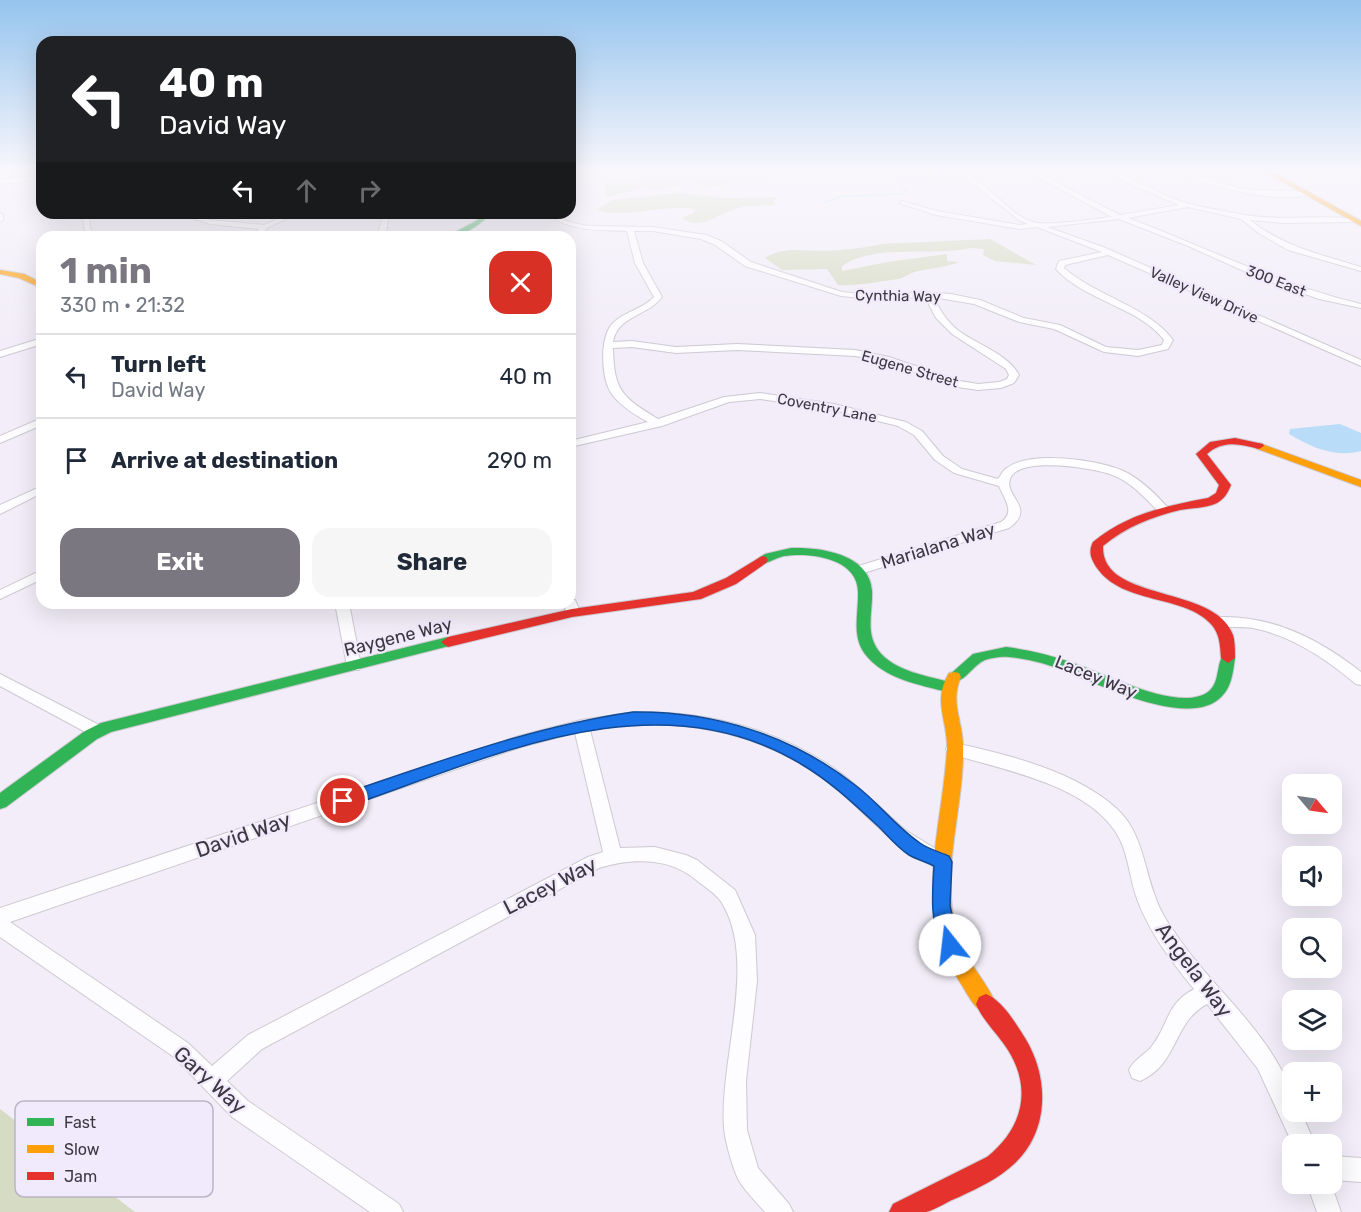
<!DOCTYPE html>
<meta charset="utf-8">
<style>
:root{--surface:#fff;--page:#f6f6f7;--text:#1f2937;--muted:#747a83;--line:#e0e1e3;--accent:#7b7780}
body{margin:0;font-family:Rubik,sans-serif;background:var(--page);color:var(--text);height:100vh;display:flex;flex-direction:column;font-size:22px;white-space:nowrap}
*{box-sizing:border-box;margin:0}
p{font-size:20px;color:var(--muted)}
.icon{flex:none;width:33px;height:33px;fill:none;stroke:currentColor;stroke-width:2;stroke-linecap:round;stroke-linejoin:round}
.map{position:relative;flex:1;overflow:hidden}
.panel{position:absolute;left:36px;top:231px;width:540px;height:378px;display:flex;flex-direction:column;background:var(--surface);border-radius:18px;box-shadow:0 6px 24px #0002}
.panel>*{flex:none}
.guide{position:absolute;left:36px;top:36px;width:540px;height:183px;border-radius:18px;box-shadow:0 6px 24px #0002;background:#202124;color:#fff;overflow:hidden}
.needle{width:39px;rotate:119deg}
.controls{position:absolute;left:1282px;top:774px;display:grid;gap:12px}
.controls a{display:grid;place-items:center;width:60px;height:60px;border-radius:12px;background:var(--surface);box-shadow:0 6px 24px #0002;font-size:30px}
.pin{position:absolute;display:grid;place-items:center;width:51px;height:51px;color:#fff;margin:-26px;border:3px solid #fff;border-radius:50%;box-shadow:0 2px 6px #0007}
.me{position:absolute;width:66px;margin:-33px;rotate:344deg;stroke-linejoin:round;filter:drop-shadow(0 0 4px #0008)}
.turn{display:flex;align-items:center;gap:21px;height:126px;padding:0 24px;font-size:27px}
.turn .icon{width:78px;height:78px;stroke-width:2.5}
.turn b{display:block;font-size:42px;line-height:51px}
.lanes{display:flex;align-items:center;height:57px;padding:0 24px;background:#0003;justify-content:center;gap:30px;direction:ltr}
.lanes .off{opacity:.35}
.round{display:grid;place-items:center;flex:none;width:63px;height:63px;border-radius:18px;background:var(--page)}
.headline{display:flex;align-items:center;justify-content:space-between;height:102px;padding:0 24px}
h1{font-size:36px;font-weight:700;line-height:45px;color:var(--accent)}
.cta{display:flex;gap:12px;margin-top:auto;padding:12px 24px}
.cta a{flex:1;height:69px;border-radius:18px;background:var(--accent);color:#fff;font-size:24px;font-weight:700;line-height:69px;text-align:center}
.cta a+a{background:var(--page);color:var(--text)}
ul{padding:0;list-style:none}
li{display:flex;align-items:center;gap:18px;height:84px;padding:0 24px;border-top:2px solid var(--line)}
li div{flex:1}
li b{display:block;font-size:22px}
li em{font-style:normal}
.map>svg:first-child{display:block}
</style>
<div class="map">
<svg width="1361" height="1212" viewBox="0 0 1361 1212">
<rect width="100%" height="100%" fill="#f2edf8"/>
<!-- green -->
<g fill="#d6dbc3">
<polygon points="682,173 765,174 769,178 710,187 687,183 659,190 644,188 607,197 605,193 605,181 629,181"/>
<path d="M678,193l49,5 50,-1 -4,4 3,4c-12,1 -26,0 -38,3 -19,5 -37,24 -56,10l13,-6 -1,-3c-33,-5 -66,10 -98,1l16,-10z"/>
<path d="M990,239l46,26 -41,-4 -12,-6 1,-6 -14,-1c-38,9 -94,-5 -128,18v5l46,-9 59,-8v7l13,1c-14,5 -27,6 -41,9 -8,1 -15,7 -21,8 -21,3 -38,7 -60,6l-11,-16 -45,1 -17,-12c17,-12 40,-7 60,-7 19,-1 39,-3 57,-7z"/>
<polygon points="0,1109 135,1212 0,1212"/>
</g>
<!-- water -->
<path fill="#b9dcf8" d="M1340,424l21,9v18c-27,7 -50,-4 -72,-17l1,-5z"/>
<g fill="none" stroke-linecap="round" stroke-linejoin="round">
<!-- stream -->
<polyline stroke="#b9dcf8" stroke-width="1.5" points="825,202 844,196 903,194 906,191 900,184 902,180 928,181"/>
<!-- street casing -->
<g stroke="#cdcad2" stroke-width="2">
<g id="street">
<path d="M952,172c35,0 53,46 86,51 15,2 57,-4 74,-6l-84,-45h8l84,43 59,-10 -56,-24 -13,-9c13,0 52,23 67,28 20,7 43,10 63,14 39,8 77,0 115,5l-2,3 -69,1 -34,-3c32,26 72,35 111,47v4l-73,-21 -28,-16 -19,-15 -53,-12 -60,11c77,29 152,67 233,86v4l-42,-9 -62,-22 -69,-31 -69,-27 -72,8 56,20 258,113v6l-253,-111 -43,10 -1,3c32,28 85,39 109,72l-5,9 -30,7 -34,-4 -50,-23 -35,-7 -45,-18 -41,-7c7,13 14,25 26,34 19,14 49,23 60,44l-5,8 -13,5 -23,2 -20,-3 -74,-26 -29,-5 -118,-6 -61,3 -44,-6 -19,1c1,43 9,49 45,71l66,-22 36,-4 74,11 72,18 16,9 21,25 19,13 36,10c3,-4 5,-9 9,-11 23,-18 89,-8 114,2 17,7 35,24 47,38l-2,3h-8c-13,-13 -26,-28 -43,-35 -17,-8 -98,-21 -105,3 -6,18 27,29 -1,49l-152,47 -6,-4 1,-3 149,-46c15,-10 3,-23 -2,-36l-45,-13 -19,-13 -21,-25 -16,-9 -64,-16 -74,-11 -31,3 -67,24 -92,21v-6l78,-19c-13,-7 -28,-16 -37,-29 -10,-16 -12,-58 3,-71 12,-11 29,-13 40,-25l-19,-34 -8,-32c-28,-1 -58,1 -80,-18h8l11,8 21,5 66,1 53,8 15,6 30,21 91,30 29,3 48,-3 32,2 29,6 44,18 36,7 46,22 32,3 24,-5 2,-5c-25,-33 -79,-39 -108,-71l3,-8 43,-9 -65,-25 -18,2 -83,-14 -37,-12 3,-2 35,10 82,14 9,-1 -9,-4 -51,-40 -11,-5 -22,5 -3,-2zM634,231h19l48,8 14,6 30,21 96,30 30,3 54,-2 11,21 16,16 54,35 3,6 -2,4 -8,3 -21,2 -18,-3 -71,-24 -34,-7 -118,-6 -61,3 -44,-6 -19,1c4,-26 35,-26 49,-45l-19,-34z"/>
<path d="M1180,172c18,0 44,14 64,17 16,2 55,0 66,5 -24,11 -107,-7 -130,-22z"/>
<polygon points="1349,172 1361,172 1361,175"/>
<polygon points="42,175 42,179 0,184 0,180"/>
<polygon points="0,213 3,215 3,220 0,222"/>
<polygon points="83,213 89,213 90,228 97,237 89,237 84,228"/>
<polygon points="177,213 187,213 211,220 264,225 290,213 298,213 267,228 259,237 251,237 259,229 210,224"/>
<polygon points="379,213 385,213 388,220 386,232 390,237 382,237 378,232 382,220"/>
<polygon points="42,338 42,344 0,357 0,351"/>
<polygon points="42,418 42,425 0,443 0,436"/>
<polygon points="42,486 42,493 0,514 0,505"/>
<polygon points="42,570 42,579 0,599 0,590"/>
<polygon points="570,599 575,600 580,612 578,615 568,615 563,603 570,603"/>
<polygon points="173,603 187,603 187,604 180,608 175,607"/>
<polygon points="335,603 349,603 361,666 359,670 349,670 347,666"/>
<path d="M1219,617c53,-2 102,23 142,55v13l-5,-1c-29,-24 -62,-47 -99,-55 -14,-4 -29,0 -43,-4l-2,-3z"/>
<polygon points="0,674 103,727 105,731 103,735 97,737 91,735 0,686"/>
<path d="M635,712c74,-1 147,18 207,62 22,17 41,37 62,55 10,8 44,25 48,33l-3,5 -6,3c-40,-14 -67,-46 -98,-74 -70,-63 -164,-83 -255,-66l30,118 35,-1 31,8 11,5 38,30 20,45 2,46 -11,100 1,49 11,38 31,36 4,8h-28c-8,-9 -17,-18 -24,-28 -7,-10 -16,-43 -17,-56 -5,-68 34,-166 -2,-225 -5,-9 -19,-17 -27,-24 -27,-22 -64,-21 -96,-11l-337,181 -35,32 21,20 151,103 4,8h-33l-138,-95 -58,-60 -174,-120v-29l519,-172 62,-16zM575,733l28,119 -15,5 -340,178 -36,31 -24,-23 -178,-121 511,-175z"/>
<path d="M954,743c53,11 123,29 163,66 25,23 27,58 38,87 5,16 15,30 25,44 32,46 77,82 103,133 3,6 9,13 10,20 1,6 0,13 0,19h8l14,32 -22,1 -35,-76 -51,-65c-35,19 -28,60 -67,77l-8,-3 -3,-8c5,-11 16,-15 23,-24 17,-22 14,-42 42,-57 -23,-28 -46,-58 -58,-93 -7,-21 -8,-46 -21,-65 -32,-48 -116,-62 -167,-78l-2,-4 2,-4z"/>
<polygon points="1332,1156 1361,1158 1361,1182 1332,1180"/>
<polygon points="1307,1184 1331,1184 1341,1212 1317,1212"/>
</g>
</g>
<!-- fast casing -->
<g stroke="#cdcad2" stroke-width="2">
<g id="fast">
<path d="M484,213h7c-11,12 -28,24 -45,24l30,-16z"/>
<path d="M791,548c29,-1 79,6 81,43 1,20 -7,41 6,59 16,22 51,26 75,33l2,4 -2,4 -5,1c-28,-7 -64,-13 -83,-38 -14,-19 -6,-41 -7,-63 -1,-33 -48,-39 -74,-35 -8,2 -14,6 -22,8l-6,-4 9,-6z"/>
<polygon points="448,637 455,642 453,645 111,732 97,739 6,807 0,809 0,793 85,731 101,723"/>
<path d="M1006,647c23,3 44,8 67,16 30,10 106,50 135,29 12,-9 8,-26 15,-37l5,-2 7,5c-2,13 -3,28 -13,38 -31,34 -121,-11 -155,-24 -19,-8 -38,-13 -58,-15 -7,-1 -20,1 -26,4 -12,6 -19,24 -34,20l-2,-4 26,-23z"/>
</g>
</g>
<!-- slow casing -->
<g stroke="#cdcad2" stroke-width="2">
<g id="slow">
<polygon points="1265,172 1273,172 1361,221 1361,226"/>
<polygon points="0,270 24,274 42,283 42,288 19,278 0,274"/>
<polygon points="1259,443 1361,480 1361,487 1255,448 1255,444"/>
<path d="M954,672l5,1 2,4c-11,24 1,43 2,67 2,65 -25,129 -5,192 8,26 28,44 38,68l-3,7 -7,3c-11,-5 -17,-17 -23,-27 -53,-81 -21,-151 -16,-238 1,-29 -15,-47 2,-76z"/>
</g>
</g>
<!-- jam casing -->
<g stroke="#cdcad2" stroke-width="2">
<g id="jam">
<path d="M1235,438l28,6 1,2 -5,3c-19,-5 -36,-9 -52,5l24,31c-4,9 -6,13 -14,18 -11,5 -26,5 -37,7 -29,7 -54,17 -77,36 -2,57 112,38 130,89 2,6 2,16 2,23l-7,5 -7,-5c-1,-13 -1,-24 -10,-34 -28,-30 -88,-19 -114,-56 -6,-9 -9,-16 -4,-26 34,-28 72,-36 115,-44l8,-5 3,-8 -23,-31 14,-12z"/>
<polygon points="762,556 766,557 768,560 766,563 736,584 701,599 572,617 448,647 441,642 448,637 572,609 693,592 726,578"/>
<path d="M986,994c16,6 30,30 39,44 24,39 25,93 -11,126 -16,15 -36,24 -55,33 -11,4 -22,12 -33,15 -11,0 -26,0 -37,0l4,-8 94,-47c35,-28 46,-67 21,-107 -10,-16 -25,-29 -32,-46l3,-7z"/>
</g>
</g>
<!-- street -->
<use href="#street" fill="#fdfcfe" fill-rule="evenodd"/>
<!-- fast -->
<use href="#fast" fill="#30b455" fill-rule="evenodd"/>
<!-- slow -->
<use href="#slow" fill="#ff9f0a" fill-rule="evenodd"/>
<!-- jam -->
<use href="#jam" fill="#e5322d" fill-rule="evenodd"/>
</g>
<!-- sky -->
<linearGradient id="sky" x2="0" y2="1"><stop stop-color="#95c4ee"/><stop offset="0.5" stop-color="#f9f7fc"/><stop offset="1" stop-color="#f9f7fc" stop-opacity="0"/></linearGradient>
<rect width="1361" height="342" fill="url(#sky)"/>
<!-- route -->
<path fill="#1a73e8" stroke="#114b97" stroke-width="1.5" d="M633,712c81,-1 158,23 222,73 23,17 41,42 65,58 8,6 20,9 29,13l3,6 -2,44 9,39 -2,7 -7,2 -7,-2c-13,-28 -11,-57 -9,-86 -8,-4 -18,-7 -25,-11 -11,-7 -21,-19 -30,-28 -25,-23 -49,-46 -78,-63 -147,-89 -313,-5 -458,44l-6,-2 -3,-5 3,-5c98,-33 193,-69 296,-84z"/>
<g text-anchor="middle" stroke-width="4.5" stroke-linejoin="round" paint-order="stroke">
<!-- far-street labels -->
<g font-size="15" fill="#3b3840" stroke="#f1e9fc">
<text transform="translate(1276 281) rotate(21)" y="5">300 East</text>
<text transform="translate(1204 295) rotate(24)" y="5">Valley View Drive</text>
<text transform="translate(898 296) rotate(1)" y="5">Cynthia Way</text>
<text transform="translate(910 369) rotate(16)" y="5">Eugene Street</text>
<text transform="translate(827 408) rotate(11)" y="5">Coventry Lane</text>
</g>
<!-- street labels -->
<g font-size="18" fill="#3b3840" stroke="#f1e9fc">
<text transform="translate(938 546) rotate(-17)" y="6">Marialana Way</text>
<text transform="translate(398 637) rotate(-14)" y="6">Raygene Way</text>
<text transform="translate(1096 677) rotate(22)" y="6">Lacey Way</text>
</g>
<!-- near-street labels -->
<g font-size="21" fill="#3b3840" stroke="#f1e9fc">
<text transform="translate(243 835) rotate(-19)" y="7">David Way</text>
<text transform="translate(550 886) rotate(-27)" y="7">Lacey Way</text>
<text transform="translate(1194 970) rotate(53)" y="7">Angela Way</text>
<text transform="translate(210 1080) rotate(42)" y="7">Gary Way</text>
</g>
</g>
<!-- legend -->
<rect x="15" y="1101" width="198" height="96" rx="9" fill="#f1e9fc" stroke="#bab4c4" stroke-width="1.5"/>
<rect x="27" y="1118" width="27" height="8" fill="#30b455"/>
<rect x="27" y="1145" width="27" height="8" fill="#ff9f0a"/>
<rect x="27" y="1172" width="27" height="8" fill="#e5322d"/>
<g font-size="16" fill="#3b3840">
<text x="64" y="1128">Fast</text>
<text x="64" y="1155">Slow</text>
<text x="64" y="1182">Jam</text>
</g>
</svg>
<div class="controls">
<a><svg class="needle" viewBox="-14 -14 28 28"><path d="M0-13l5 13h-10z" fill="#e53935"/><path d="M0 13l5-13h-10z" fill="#747a83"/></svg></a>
<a><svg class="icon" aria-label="sound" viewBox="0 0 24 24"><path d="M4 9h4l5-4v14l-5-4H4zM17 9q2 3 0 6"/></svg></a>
<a><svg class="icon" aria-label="search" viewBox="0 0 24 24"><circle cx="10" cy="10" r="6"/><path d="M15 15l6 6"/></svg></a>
<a><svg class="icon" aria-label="layers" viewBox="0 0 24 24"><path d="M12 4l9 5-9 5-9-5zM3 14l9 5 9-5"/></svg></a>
<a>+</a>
<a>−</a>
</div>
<div class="pin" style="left:343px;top:801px;background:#d93025"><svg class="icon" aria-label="arrive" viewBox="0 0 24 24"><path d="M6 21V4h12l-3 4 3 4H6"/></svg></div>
<svg class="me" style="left:950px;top:945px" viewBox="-20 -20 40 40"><circle r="19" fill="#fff"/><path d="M0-13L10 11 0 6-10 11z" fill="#1a73e8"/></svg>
<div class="guide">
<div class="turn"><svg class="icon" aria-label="left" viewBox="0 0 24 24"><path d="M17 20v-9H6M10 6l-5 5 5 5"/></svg><div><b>40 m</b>David Way</div></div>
<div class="lanes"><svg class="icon" aria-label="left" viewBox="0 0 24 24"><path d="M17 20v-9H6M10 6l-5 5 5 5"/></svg><svg class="icon off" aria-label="ahead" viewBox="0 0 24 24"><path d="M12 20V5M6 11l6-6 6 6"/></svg><svg class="icon off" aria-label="right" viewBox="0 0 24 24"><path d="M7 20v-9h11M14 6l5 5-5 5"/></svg></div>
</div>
<section class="panel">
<div class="headline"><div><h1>1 min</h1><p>330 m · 21:32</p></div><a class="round" style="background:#d93025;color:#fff"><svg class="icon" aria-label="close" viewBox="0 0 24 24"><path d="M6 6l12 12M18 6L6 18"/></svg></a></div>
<ul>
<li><svg class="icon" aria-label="left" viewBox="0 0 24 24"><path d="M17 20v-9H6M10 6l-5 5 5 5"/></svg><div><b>Turn left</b><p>David Way</p></div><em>40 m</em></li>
<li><svg class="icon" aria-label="arrive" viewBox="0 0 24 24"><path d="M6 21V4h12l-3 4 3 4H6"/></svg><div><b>Arrive at destination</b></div><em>290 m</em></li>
</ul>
<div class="cta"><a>Exit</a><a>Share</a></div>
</section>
</div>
